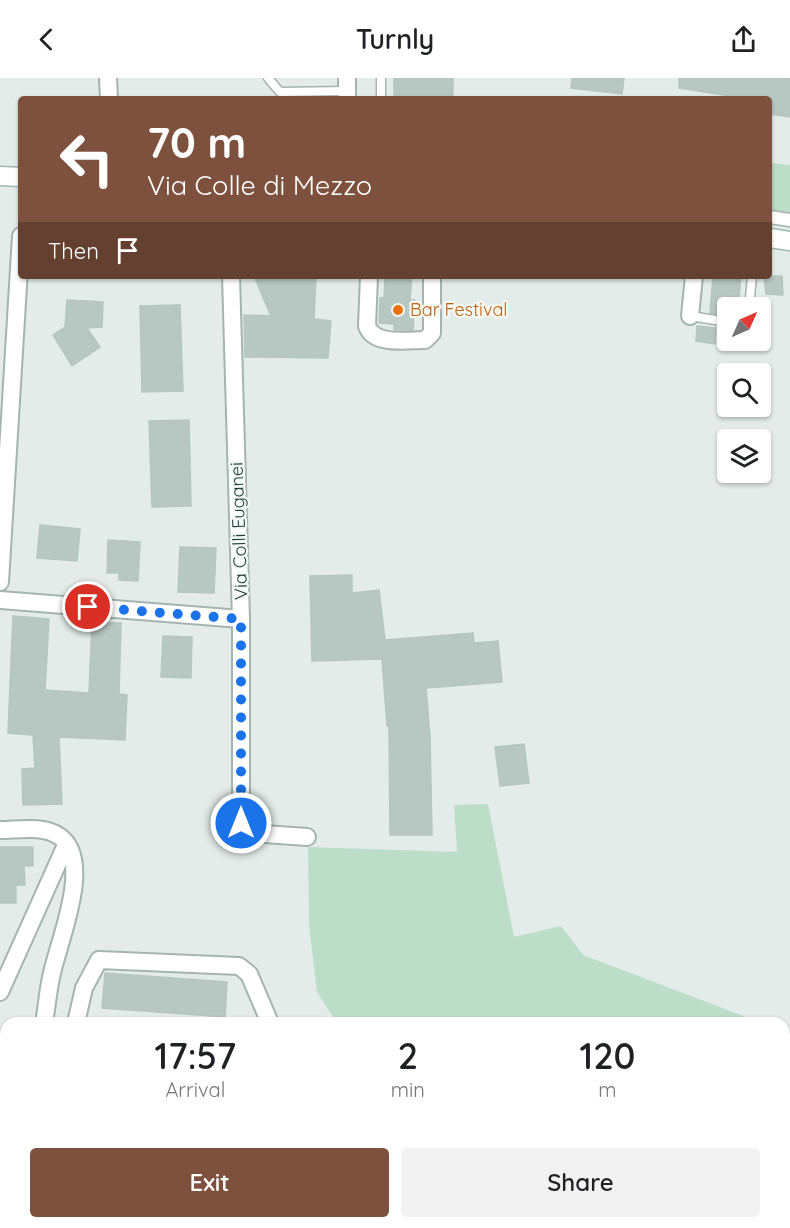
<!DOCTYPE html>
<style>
:root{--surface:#fff;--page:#f2f2f2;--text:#202124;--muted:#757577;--accent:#7e513e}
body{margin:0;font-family:Quicksand,sans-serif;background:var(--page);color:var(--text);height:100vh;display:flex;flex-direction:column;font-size:22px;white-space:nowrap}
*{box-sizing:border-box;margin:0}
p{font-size:20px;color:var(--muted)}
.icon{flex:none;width:33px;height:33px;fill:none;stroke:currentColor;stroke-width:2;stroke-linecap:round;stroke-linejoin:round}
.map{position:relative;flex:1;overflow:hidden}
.details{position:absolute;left:0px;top:939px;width:790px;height:212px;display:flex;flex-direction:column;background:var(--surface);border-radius:18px 18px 0 0;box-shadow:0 2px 4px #0004}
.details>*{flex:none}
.guide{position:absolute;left:18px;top:18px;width:754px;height:183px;border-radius:6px;box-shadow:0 2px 4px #0004;background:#7e513e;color:#fff;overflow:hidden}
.needle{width:39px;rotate:45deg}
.controls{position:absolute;left:717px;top:219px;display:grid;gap:12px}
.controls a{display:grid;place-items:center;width:54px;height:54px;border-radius:6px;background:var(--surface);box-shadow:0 2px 4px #0004;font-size:30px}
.pin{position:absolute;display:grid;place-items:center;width:51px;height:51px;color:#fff;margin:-26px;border:3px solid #fff;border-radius:50%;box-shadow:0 2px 6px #0007}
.me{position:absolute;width:66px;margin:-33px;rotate:0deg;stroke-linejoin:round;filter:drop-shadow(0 0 4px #0008)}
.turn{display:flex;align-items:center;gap:21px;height:126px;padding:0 30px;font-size:27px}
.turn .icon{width:78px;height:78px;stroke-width:2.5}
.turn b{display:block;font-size:42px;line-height:51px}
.then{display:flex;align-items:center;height:57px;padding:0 30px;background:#0003;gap:12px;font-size:22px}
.eta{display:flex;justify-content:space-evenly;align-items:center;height:102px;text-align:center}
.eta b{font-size:36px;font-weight:600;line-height:42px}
.primary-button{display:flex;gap:12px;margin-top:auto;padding:12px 30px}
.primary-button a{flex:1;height:69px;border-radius:6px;background:var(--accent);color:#fff;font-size:24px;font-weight:600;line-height:69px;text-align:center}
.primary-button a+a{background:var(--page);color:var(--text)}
header{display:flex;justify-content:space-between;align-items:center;height:78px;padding:0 30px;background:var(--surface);font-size:27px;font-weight:600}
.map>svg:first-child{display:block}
</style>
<header><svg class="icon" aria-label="back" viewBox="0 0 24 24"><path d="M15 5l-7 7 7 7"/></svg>Turnly<svg class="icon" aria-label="share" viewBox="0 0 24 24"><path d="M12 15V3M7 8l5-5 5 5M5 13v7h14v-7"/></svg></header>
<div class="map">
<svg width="790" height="1150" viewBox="0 0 790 1150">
<rect width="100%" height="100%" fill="#e3ece9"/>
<!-- green -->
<g fill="#bcddc7">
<polygon points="770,85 790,87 790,140 770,136"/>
<polygon points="488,726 514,859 561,848 583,877 762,945 337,945 317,914 309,847 308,769 457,774 454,727"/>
<polygon points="785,954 790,956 790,1150 758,1150 746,1145 784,1144"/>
<polygon points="362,1145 362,1144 739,1145 738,1150 364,1150"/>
</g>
<!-- building -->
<g fill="#b8c7c2" stroke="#b5c6c0" stroke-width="1.5">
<rect x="394" y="0" width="59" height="21"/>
<polygon points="572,0 624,0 622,16 571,10"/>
<polygon points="679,0 790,0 790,39 770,36 770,21 750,21 679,10"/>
<polygon points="254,198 316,198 314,241 331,243 328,280 245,279 244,237 271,238"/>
<polygon points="385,198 412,198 410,222 415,222 413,252 394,252 394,246 379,245 380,220 384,220"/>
<polygon points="713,198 741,198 738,230 728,230 728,237 710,235"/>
<polygon points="764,198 782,198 783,217 766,216"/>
<polygon points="67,222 103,224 102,249 87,250 100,269 72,288 53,257 65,249"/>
<polygon points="180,227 183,313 142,314 140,228"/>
<polygon points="697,248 716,250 715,266 696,263"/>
<polygon points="189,342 191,428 152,429 149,343"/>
<polygon points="40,447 80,451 77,483 37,480"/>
<polygon points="108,462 140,464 138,503 119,502 119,495 107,495"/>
<polygon points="180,469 216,470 214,515 178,514"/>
<polygon points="352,497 352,515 379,512 385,562 473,555 474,565 498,563 502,604 426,610 430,658 432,757 390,757 389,647 387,648 382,581 312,583 310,498"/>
<polygon points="13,538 49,541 45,612 59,613 89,615 92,544 121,545 119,616 127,617 125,662 59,659 62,726 23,727 22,691 35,690 33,657 8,655"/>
<polygon points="163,558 192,559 191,600 161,599"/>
<polygon points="524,666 529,705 500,708 495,669"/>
<polygon points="0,769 33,769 33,788 24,788 25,807 16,807 16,825 0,825"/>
<polygon points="105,895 227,904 225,939 102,930"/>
</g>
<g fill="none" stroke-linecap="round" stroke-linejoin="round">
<!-- service casing -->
<g stroke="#a5b4b0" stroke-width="11">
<g id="service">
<polyline points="268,0 280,14 347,13"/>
<polyline points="381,0 381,21"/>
<polyline points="749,230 752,198"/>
<polyline points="690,238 728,244"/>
</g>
</g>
<!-- pedestrian casing -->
<g stroke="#a5b4b0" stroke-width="15">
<polyline id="pedestrian" points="770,139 790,142"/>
</g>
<!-- minor casing -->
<g stroke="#a5b4b0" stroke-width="20">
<g id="minor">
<polyline points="108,0 109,21"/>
<polyline points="347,21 347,0"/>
<polyline points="231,198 241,541 241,745 249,755 307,759"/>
<path d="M369,198l-2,50c7,20 40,14 58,14l7,-7v-57"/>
<polyline points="690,238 694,198"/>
<polyline points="0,504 21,158"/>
<polyline points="0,522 241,541"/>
<path d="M0,752c18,0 43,-5 59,6 35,24 0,104 -7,137 -4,16 -5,33 -8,50"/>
<polyline points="0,914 66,767"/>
<polyline points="76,945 84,910 99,882 239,888 249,896 270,945"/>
</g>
</g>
<!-- secondary casing -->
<g stroke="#a1b8b2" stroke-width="21">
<g id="secondary">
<polyline points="0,98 21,99"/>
<polyline points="770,160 790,163"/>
</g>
</g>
<!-- service -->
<use href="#service" stroke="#fff" stroke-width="8"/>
<!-- pedestrian -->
<use href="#pedestrian" stroke="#fff" stroke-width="12"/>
<!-- minor -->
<use href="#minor" stroke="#fff" stroke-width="16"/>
<!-- secondary -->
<use href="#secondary" stroke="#fff" stroke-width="18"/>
</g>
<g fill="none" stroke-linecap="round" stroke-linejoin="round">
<!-- route -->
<polyline stroke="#1a73e8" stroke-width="10" stroke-dasharray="0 18" points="88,529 241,541 241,745"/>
</g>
<!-- markers -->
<circle fill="#e8710a" stroke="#f3f9f6" stroke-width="2" cx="398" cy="232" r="6"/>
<g text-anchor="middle" stroke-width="4.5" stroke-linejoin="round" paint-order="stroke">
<!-- food labels -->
<g font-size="18" fill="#c56008" stroke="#f3f9f6" text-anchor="start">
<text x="410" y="238">Bar Festival</text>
</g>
<!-- street labels -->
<g font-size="18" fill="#223e38" stroke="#f3f9f6">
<text transform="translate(239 453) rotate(-92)" y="6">Via Colli Euganei</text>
</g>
</g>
</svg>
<div class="controls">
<a><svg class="needle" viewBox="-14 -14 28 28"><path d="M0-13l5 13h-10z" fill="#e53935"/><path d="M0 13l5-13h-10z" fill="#757577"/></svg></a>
<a><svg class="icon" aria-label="search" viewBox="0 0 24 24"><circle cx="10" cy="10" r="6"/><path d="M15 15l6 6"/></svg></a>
<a><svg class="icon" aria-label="layers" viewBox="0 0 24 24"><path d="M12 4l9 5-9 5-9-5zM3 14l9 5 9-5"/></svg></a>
</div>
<div class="pin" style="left:88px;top:529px;background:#d93025"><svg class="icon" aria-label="arrive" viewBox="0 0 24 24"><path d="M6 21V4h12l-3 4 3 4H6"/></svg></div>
<svg class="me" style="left:241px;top:745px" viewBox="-20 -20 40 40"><circle r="17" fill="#1a73e8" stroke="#fff" stroke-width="3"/><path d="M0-11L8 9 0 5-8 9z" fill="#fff"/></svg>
<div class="guide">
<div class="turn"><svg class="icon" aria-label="left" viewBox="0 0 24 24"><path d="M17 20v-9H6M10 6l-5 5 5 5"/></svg><div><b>70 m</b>Via Colle di Mezzo</div></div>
<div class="then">Then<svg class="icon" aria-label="arrive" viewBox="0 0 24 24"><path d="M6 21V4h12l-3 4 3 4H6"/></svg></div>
</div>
<section class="details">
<div class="eta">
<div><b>17:57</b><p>Arrival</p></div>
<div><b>2</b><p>min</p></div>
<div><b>120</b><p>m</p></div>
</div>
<div class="primary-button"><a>Exit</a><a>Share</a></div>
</section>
</div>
